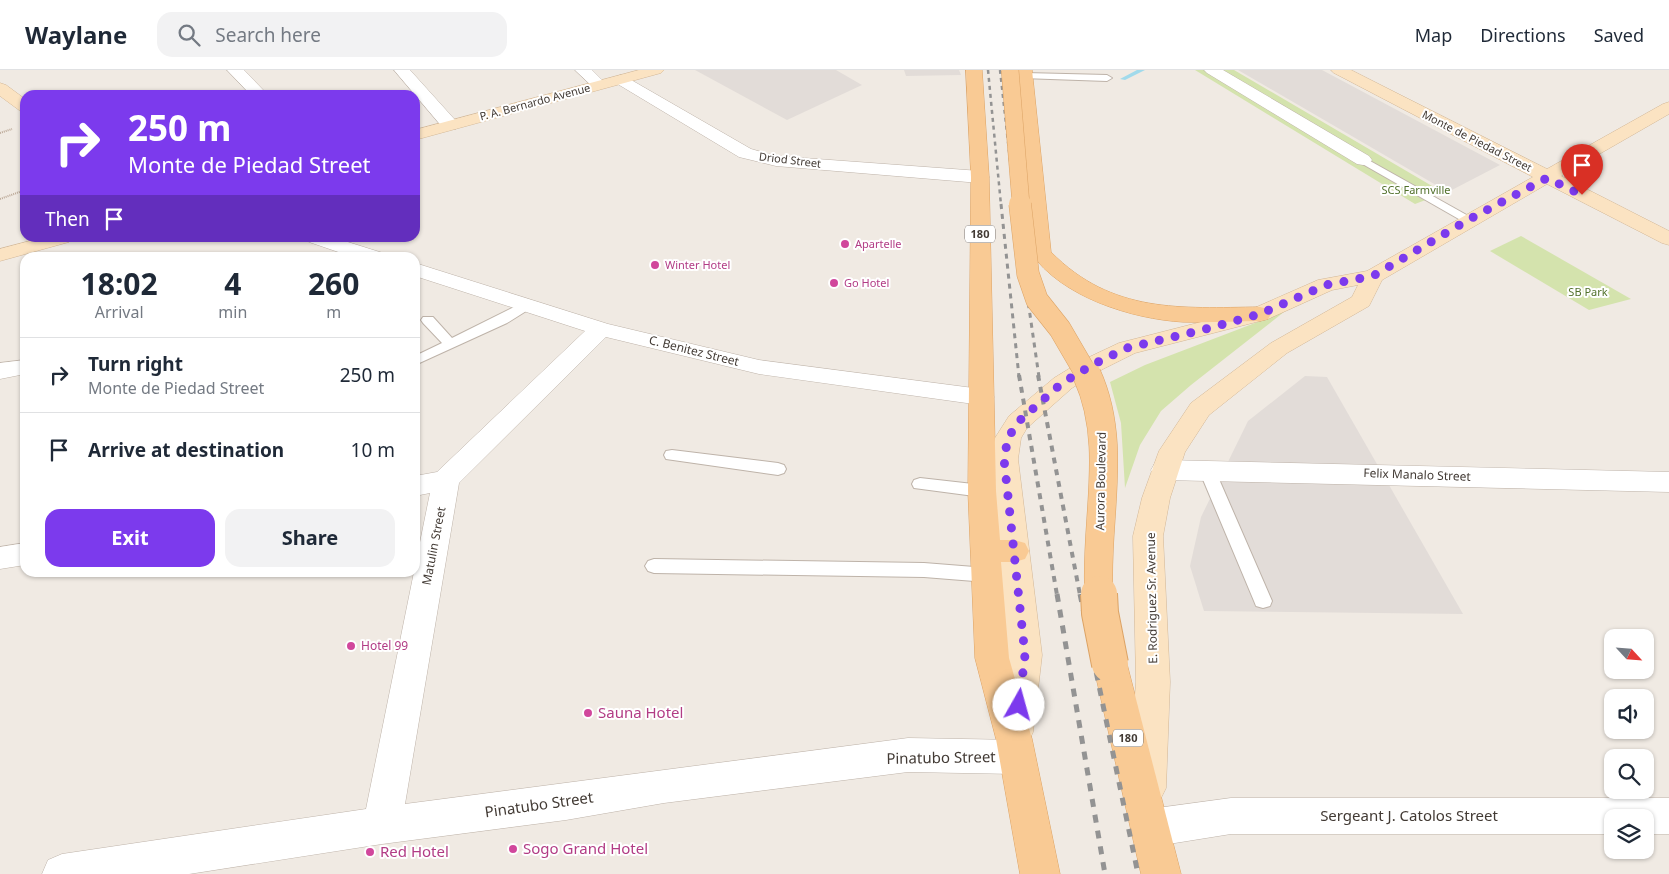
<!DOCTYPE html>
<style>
:root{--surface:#fff;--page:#f2f2f3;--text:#1f2937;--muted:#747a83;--line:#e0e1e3;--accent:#7c3aed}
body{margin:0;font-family:"Noto Sans",sans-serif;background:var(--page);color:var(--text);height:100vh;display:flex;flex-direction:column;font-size:19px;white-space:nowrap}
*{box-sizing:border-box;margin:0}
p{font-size:16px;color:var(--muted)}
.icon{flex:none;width:28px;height:28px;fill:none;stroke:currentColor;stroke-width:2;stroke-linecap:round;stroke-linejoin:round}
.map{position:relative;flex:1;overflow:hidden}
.details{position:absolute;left:20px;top:182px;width:400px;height:325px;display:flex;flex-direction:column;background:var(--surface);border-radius:15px;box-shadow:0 1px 4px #0004}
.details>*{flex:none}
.guide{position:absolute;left:20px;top:20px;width:400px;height:152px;border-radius:15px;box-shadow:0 1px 4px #0004;background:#7c3aed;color:#fff;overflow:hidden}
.needle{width:32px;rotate:116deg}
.fabs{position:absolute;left:1604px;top:559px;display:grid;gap:10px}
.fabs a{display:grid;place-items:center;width:50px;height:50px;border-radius:10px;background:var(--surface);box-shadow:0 1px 4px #0004;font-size:25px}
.pin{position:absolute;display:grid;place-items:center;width:42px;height:42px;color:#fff;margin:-51px -21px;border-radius:50% 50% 50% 0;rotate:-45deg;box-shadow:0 0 5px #0007}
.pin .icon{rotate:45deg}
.me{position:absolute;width:55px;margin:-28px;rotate:7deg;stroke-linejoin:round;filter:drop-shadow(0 0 4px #0008)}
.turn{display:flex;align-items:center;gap:18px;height:105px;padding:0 25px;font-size:22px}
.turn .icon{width:65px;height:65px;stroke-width:2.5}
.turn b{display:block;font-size:35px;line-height:42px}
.then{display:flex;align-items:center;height:48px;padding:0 25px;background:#0003;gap:10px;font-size:19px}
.eta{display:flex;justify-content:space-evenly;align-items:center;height:85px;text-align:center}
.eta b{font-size:30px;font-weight:700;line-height:35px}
.action{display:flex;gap:10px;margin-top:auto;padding:10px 25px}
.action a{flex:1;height:58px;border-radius:15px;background:var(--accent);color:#fff;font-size:20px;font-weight:700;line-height:58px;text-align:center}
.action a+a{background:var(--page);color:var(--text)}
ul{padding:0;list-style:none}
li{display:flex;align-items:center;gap:15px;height:75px;padding:0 25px;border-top:1px solid var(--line)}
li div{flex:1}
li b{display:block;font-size:19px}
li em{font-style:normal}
header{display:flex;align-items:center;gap:30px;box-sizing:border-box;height:70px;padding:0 25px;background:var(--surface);border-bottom:1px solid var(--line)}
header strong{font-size:24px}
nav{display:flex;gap:28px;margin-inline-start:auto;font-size:18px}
.search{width:350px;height:45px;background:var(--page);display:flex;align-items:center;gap:12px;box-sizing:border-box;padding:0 18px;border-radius:15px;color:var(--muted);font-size:19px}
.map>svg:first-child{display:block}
</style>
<header>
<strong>Waylane</strong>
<div class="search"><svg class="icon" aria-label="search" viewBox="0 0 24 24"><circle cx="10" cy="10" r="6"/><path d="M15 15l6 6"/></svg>Search here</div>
<nav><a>Map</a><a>Directions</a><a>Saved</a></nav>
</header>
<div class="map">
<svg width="1669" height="804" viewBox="0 0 1669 804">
<rect width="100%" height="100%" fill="#f0eae3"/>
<!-- industrial -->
<g fill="#e2dcd8">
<polygon points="695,0 836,0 862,15 787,50"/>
<polygon points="904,0 959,0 961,5 906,6"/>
<polygon points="1238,0 1322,0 1500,95 1448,122"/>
<polygon points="1305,306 1327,307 1463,544 1204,541 1190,496 1201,447 1248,351"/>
</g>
<!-- green -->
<g fill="#d4e3ad">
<polygon points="1195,0 1234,0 1444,123 1415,134"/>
<polygon points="1521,166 1631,229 1589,240 1490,181"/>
<polygon points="1284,242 1191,315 1161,341 1140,375 1125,418 1121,353 1110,312 1145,295"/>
</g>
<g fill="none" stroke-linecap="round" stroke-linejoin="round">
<!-- stream -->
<polygon fill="#a1daeb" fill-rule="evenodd" points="1137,0 1145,0 1125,10 1120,9"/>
<!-- lane casing -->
<g stroke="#beb3a9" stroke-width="2">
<g id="lane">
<polygon points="1025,3 1107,5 1112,8 1107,11 1022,8 1020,6"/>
<polygon points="1363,87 1472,148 1474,150 1472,152 1464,152 1359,92 1358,90"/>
<polygon points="526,231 531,232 533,235 531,238 507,253 415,295 415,286 442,273 423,253 421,250 423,247 433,247 452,268"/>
<polygon points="672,380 778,393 784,395 786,399 784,403 778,405 666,389 664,385 666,381"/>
<polygon points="1207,394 1213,396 1215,400 1272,531 1270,536 1263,538 1256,536 1254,531 1199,400 1201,396"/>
<polygon points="920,408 982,415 988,417 990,421 988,425 982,427 914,418 912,414 914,410"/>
<polygon points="654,489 924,493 987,498 993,500 996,505 993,510 987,512 924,507 654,503 648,501 645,496 648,491"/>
</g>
</g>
<!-- street casing -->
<g stroke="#beb3a9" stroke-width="1">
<g id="street">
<polygon points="227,0 244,0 268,25 251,25"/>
<polygon points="394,0 410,0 456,51 458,55 456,59 444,59"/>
<polygon points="575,0 592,0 607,15 604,18 594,18"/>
<polygon points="1204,0 1223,0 1369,86 1372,90 1369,94 1363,95 1357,94 1207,3"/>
<polygon points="621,5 626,7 751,79 776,86 980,101 987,103 989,107 987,111 980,113 776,96 739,87 616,13 613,10 616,7"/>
<polygon points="306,168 335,168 386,184 389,188 356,188 309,172"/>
<polygon points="415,193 608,254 759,290 981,319 990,321 994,327 990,333 981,335 759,304 606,267 459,413 405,734 908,668 1017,670 1030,675 1035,687 1030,699 1017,704 908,702 664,733 566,750 382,774 189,804 42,804 48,790 62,784 366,739 430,423 415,426 415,406 437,402 585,261 415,206"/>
<polygon points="25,290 25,304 0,309 0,293"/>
<polygon points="1165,390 1669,402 1669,422 1165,410 1155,407 1151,400 1155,393"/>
<polygon points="25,473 25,495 0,499 0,477"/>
<polygon points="1231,728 1669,728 1669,764 1645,764 1645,748 1612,748 1612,764 1231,764 1150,777 1136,771 1131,758 1136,745 1150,739"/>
</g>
</g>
<!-- secondary casing -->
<g stroke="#d2b797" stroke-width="1">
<g id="secondary">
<polygon points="639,0 664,0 661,3 415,70 415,60"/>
<polygon points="1331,0 1351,0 1547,99 1663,34 1669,32 1669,44 1561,106 1669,161 1669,175 1662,173 1547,114 1382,210 1369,236 1287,283 1209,345 1185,382 1170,428 1163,466 1170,612 1166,718 1160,730 1147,736 1134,730 1128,718 1136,612 1133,466 1142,428 1159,381 1191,333 1271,273 1352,227 1358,215 1332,220 1268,249 1135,283 1103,299 1072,318 1027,358 1021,368 1018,389 1042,585 1033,662 1028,673 1015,678 1002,673 997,662 1008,585 990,389 995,368 1009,346 1054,308 1085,289 1119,273 1252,239 1318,210 1367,201 1533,107 1334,3"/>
<polygon points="0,13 6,15 25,29 25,42 19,40 0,26"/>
<polygon points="41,168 72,168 69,172 0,191 0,179"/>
</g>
</g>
<!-- primary casing -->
<g stroke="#dca365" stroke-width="1">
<g id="primary">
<polygon points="966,0 982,0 989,107 996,421 1000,470 1014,470 1025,473 1029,481 1025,489 1014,492 1001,492 1009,588 1032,669 1060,804 1020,804 996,669 975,588 968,421 971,107"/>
<path d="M1016,0h16l19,182c61,62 130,56 209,55l8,2 3,5 -3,5 -8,2c-25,0 -51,2 -77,1 -51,-3 -122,-25 -152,-69z"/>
<polygon points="1110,580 1122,584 1127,594 1181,804 1141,804 1093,594 1098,584"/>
</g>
</g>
<!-- path -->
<g stroke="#bca998" stroke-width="2" stroke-dasharray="1 1" stroke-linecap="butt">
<polyline points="0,63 12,59"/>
<polyline points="0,129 25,120"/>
</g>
<!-- lane -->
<use href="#lane" fill="#fff" fill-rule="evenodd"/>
<!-- street -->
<use href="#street" fill="#fff" fill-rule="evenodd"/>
<!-- secondary -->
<use href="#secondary" fill="#fbe3c2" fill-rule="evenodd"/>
<!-- primary -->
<use href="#primary" fill="#f9ca94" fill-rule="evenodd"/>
<!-- rail-far3 -->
<g stroke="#939393" stroke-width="2.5" stroke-dasharray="4 4" stroke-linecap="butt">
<polyline points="988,0 1001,135"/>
<polyline points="1000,0 1015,135"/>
</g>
<!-- rail-far2 -->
<g stroke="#939393" stroke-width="3" stroke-dasharray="5 5" stroke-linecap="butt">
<polyline points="1001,134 1019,307"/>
<polyline points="1014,134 1039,307"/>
</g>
<!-- rail-far1 -->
<g stroke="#939393" stroke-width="4" stroke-dasharray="6 6" stroke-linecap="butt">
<polyline points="1019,305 1057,525"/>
<polyline points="1038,305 1080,525"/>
</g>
<!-- rail -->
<g stroke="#939393" stroke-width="5" stroke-dasharray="8 8" stroke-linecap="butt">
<polyline points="1057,524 1105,804"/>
<polyline points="1080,524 1138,804"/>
</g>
<!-- primary-bridge-far3 casing -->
<g stroke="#dca365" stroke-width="18" stroke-linecap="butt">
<polyline id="primary-bridge-far3" points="1010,0 1021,135"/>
</g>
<!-- primary-bridge-far2 casing -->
<g stroke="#dca365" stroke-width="23" stroke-linecap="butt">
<polyline id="primary-bridge-far2" points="1020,134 1028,204 1037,230 1060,259 1088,307"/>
</g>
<!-- primary-bridge-far1 casing -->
<g stroke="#dca365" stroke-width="29" stroke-linecap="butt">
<path id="primary-bridge-far1" d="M1087,305c32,70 7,148 12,220"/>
</g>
<!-- primary-bridge casing -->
<g stroke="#dca365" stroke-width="38" stroke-linecap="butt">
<polyline id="primary-bridge" points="1099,524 1100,543 1110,594"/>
</g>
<!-- primary-bridge-far3 -->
<use href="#primary-bridge-far3" stroke="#f9ca94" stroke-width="17"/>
<!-- primary-bridge-far2 -->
<use href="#primary-bridge-far2" stroke="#f9ca94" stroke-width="22"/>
<!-- primary-bridge-far1 -->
<use href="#primary-bridge-far1" stroke="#f9ca94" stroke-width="28"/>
<!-- primary-bridge -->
<use href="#primary-bridge" stroke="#f9ca94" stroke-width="36"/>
</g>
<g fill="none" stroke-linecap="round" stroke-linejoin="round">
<!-- route -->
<polyline stroke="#7c3aed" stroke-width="9" stroke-dasharray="0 16.2" points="1019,635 1025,585 1004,389 1008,368 1018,352 1062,313 1094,294 1127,278 1202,260 1260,244 1326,215 1373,206 1468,150 1547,108 1582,125"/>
</g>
<!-- markers -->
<g fill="#d1479c" stroke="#fff" stroke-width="2">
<circle cx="845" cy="174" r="5"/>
<circle cx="655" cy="195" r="5"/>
<circle cx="834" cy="213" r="5"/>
<circle cx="351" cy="576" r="5"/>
<circle cx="588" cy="643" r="5"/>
<circle cx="513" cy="779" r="5"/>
<circle cx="370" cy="782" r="5"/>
</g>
<g text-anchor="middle" stroke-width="4" stroke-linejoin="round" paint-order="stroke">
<!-- far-street labels -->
<g font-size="11" fill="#423a34" stroke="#fff">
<text transform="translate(535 32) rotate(-15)" y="4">P. A. Bernardo Avenue</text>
<text transform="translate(1477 71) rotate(27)" y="4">Monte de Piedad Street</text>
<text transform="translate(790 90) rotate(7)" y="4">Driod Street</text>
</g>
<!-- far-park labels -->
<g font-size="11" fill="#51702b" stroke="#fff">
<text x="1416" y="124">SCS Farmville</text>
<text x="1588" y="226">SB Park</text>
</g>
<!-- shield labels -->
<g fill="#fff" stroke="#7b7571" stroke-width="1">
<rect x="965" y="155.5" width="30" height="17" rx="4"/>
<rect x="1113" y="659.5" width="30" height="17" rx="4"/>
</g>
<g font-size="11" font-weight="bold" fill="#423a34">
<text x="980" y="168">180</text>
<text x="1128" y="672">180</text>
</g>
<!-- far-hotel labels -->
<g font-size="11" fill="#b23c85" stroke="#fff" text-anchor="start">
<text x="855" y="178">Apartelle</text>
<text x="665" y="199">Winter Hotel</text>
<text x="844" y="217">Go Hotel</text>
</g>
<!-- street labels -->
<g font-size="12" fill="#423a34" stroke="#fff">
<text transform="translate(694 281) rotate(14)" y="4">C. Benitez Street</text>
<text transform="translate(1417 405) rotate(2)" y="4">Felix Manalo Street</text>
<text transform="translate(1101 411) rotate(-89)" y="4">Aurora Boulevard</text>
<text transform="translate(434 476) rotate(-79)" y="4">Matulin Street</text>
<text transform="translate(1152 528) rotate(-91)" y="4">E. Rodriguez Sr. Avenue</text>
</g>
<!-- hotel labels -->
<g font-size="12" fill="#b23c85" stroke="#fff" text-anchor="start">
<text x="361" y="580">Hotel 99</text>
</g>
<!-- near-hotel labels -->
<g font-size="15" fill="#b23c85" stroke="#fff" text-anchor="start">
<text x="598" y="648">Sauna Hotel</text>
<text x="523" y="784">Sogo Grand Hotel</text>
<text x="380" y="787">Red Hotel</text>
</g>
<!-- near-street labels -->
<g font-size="15" fill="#423a34" stroke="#fff">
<text transform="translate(941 688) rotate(-1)" y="5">Pinatubo Street</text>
<text transform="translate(539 735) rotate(-8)" y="5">Pinatubo Street</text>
<text x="1409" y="751">Sergeant J. Catolos Street</text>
</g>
</g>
</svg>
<div class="fabs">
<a><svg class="needle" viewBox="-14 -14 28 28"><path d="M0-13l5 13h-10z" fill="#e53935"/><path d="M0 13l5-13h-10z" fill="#747a83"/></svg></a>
<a><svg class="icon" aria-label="sound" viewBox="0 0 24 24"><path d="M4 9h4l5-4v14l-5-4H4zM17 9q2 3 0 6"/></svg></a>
<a><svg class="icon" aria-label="search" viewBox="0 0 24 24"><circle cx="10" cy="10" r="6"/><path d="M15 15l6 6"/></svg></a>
<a><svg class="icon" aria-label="layers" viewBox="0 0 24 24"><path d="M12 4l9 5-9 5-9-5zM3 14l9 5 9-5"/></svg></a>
</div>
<div class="pin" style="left:1582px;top:125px;background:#d93025"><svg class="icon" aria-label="arrive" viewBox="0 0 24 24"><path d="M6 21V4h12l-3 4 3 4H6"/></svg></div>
<svg class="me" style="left:1019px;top:635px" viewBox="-20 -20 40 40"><circle r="19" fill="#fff"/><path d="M0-13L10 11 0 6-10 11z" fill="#7c3aed"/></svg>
<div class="guide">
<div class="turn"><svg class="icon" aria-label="right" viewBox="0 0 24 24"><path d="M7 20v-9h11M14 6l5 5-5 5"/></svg><div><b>250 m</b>Monte de Piedad Street</div></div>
<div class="then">Then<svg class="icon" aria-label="arrive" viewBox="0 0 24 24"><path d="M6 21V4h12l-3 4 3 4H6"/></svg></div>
</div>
<section class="details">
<div class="eta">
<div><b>18:02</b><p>Arrival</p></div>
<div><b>4</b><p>min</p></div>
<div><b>260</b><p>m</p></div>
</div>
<ul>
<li><svg class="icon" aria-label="right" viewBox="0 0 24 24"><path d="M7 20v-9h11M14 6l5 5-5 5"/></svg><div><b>Turn right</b><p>Monte de Piedad Street</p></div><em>250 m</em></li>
<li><svg class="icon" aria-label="arrive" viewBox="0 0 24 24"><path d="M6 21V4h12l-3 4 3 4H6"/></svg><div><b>Arrive at destination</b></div><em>10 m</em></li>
</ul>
<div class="action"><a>Exit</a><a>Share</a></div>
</section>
</div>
